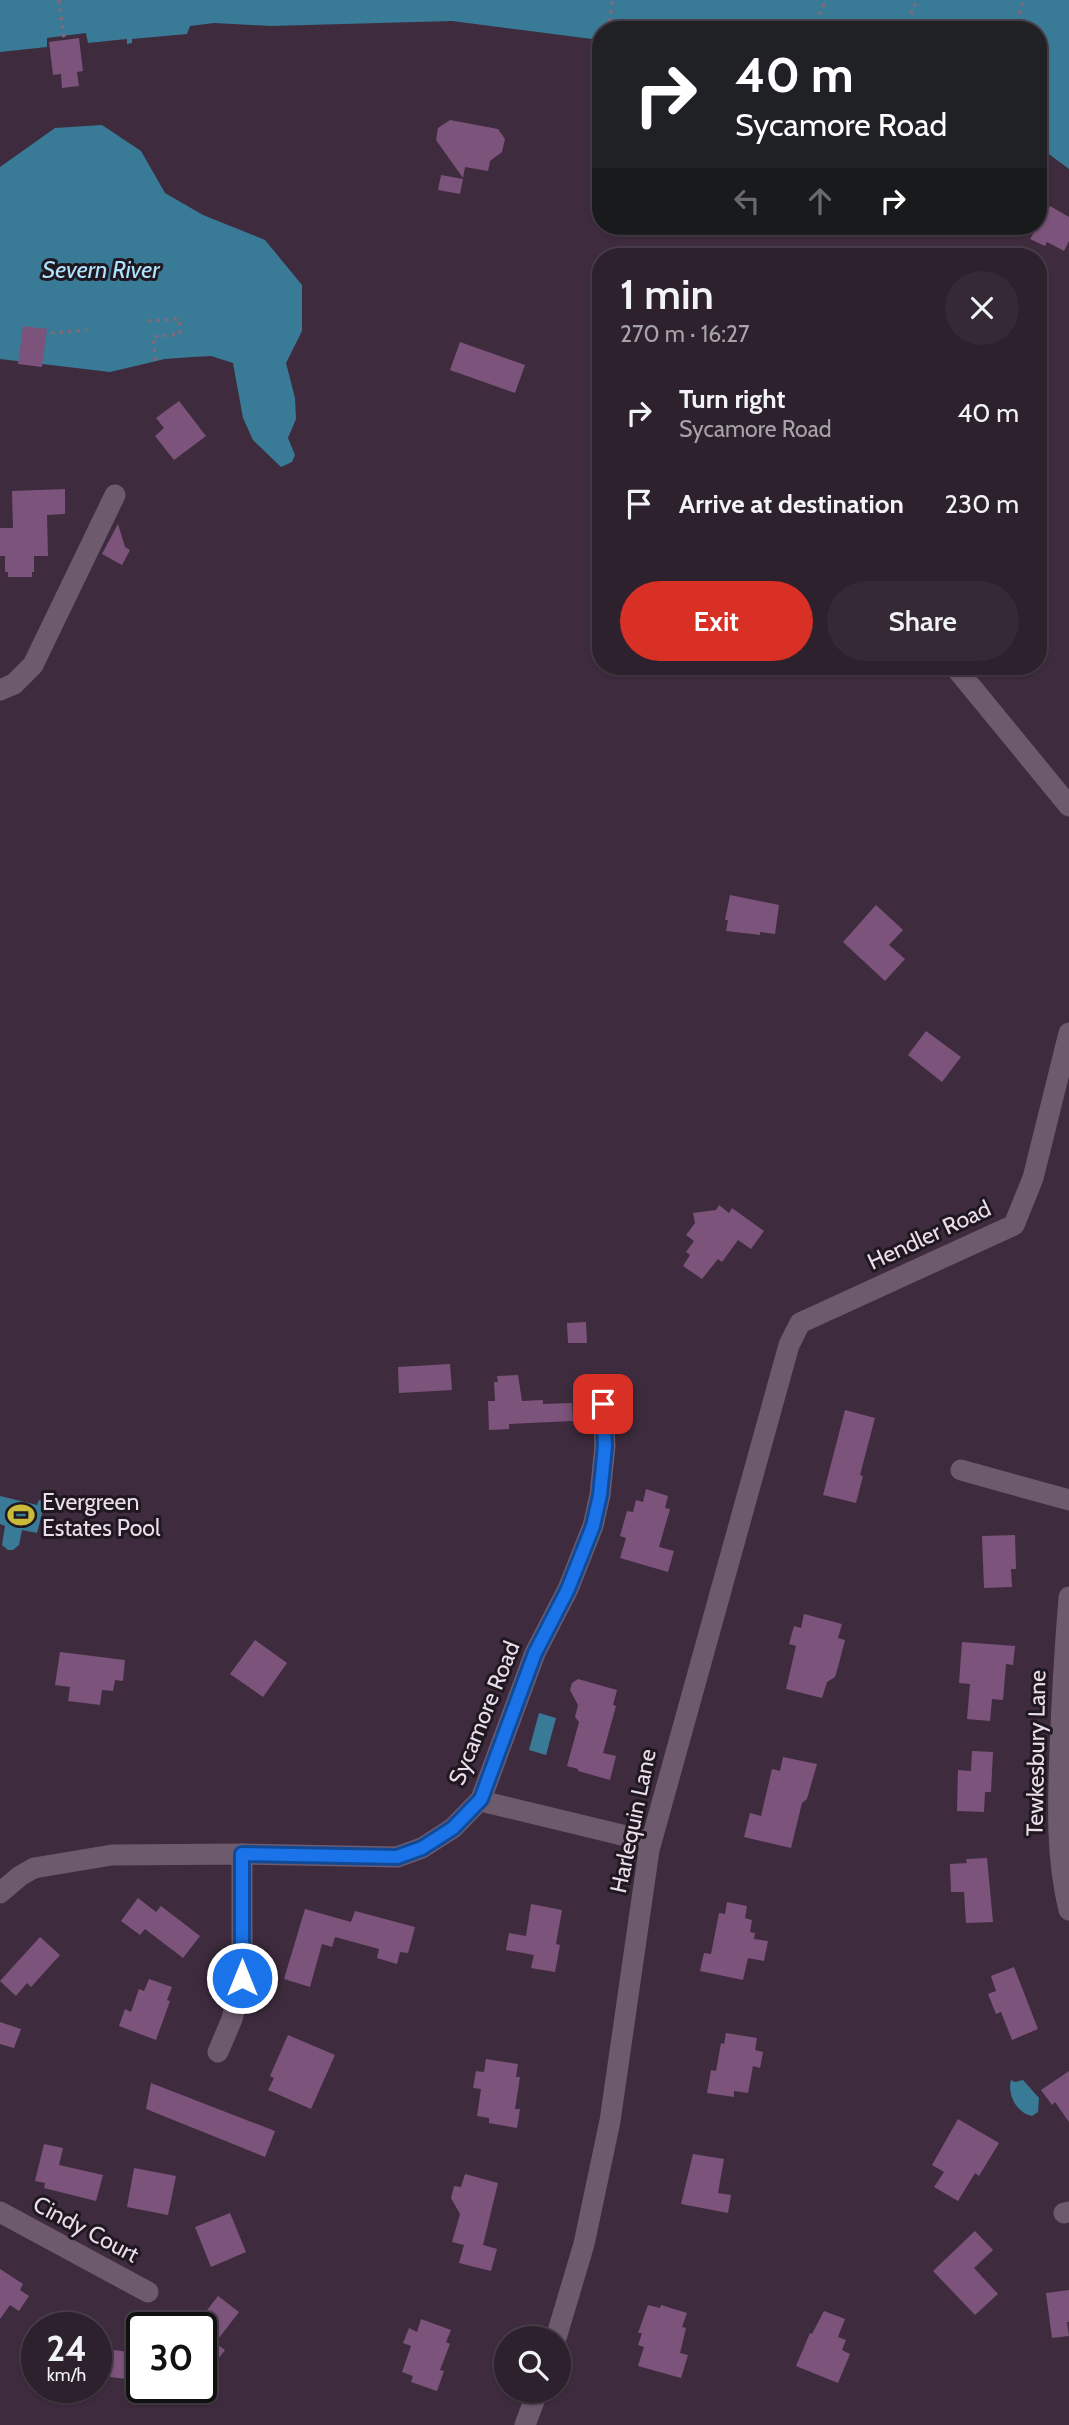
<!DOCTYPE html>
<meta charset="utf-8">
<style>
:root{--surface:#2e212e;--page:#362936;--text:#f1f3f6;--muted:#a7a3aa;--line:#493e4a;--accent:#d93025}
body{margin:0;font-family:Cabin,sans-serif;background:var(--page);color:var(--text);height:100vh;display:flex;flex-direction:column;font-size:26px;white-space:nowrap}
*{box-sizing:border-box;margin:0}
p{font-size:23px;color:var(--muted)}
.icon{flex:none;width:38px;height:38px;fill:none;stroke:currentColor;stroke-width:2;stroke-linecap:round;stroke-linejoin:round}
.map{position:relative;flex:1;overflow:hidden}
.side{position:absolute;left:592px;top:248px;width:455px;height:427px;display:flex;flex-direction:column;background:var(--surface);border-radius:28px;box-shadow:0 2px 5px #0004,0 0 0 2px var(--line)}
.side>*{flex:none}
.banner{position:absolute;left:592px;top:21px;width:455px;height:214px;border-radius:28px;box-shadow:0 2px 5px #0004,0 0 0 2px var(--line);background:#202124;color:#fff;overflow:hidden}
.buttons{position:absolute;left:494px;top:2326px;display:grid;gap:14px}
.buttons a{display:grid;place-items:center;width:77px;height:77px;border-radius:50%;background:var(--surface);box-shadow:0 2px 5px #0004,0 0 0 2px var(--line);font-size:35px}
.speed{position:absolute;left:21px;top:2312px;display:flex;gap:14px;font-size:35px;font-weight:700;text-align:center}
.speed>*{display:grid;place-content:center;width:91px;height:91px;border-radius:50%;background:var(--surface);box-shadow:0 2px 5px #0004,0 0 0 2px var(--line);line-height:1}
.speed small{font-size:18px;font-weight:400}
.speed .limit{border:4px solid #111;border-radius:10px;background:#fff;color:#111}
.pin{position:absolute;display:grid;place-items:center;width:60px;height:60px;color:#fff;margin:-30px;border-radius:14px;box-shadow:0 4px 10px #0006}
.me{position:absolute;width:77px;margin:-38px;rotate:0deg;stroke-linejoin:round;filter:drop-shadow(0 0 5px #0008)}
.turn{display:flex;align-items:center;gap:24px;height:147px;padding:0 28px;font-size:32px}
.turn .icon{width:91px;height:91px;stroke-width:2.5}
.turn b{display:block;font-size:49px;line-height:60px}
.lanes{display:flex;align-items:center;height:66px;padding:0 28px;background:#0003;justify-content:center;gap:35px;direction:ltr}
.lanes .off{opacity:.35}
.round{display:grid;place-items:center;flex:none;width:74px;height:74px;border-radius:37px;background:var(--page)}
.head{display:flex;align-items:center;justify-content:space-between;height:119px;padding:0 28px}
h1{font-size:42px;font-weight:600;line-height:52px}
.primary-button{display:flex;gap:14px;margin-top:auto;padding:14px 28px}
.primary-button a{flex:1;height:80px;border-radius:42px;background:var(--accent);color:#fff;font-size:28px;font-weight:600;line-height:80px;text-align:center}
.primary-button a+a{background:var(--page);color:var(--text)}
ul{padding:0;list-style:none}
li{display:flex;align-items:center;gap:21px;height:91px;padding:0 28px}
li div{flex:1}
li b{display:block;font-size:26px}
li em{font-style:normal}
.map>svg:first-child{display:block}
</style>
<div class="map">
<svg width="1069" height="2425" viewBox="0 0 1069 2425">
<rect width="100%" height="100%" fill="#3e2c3e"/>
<!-- water -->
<g fill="#397a97">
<polygon points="0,0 1069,0 1069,169 1038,146 1038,30 600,30 600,40 452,21 271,26 214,23 190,26 187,34 132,39 132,43 127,44 127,39 88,43 86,33 47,38 47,47 0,52"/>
<polygon points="102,125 141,151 165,193 203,215 265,240 302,285 302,331 286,363 295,398 296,419 288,438 295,455 292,462 281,467 253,440 243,418 233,363 211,356 192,357 165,359 110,372 0,359 0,167 55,128"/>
<polygon points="0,1496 37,1505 39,1500 45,1502 37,1533 22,1530 19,1545 13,1550 8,1550 2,1545 5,1526 0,1524"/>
<polygon points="539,1713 556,1718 546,1755 529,1750"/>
<path d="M1011,2080l4,2 8,-2 16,18 -1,14 -6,4c-16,-3 -25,-23 -21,-36z"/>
</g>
<!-- building -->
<g fill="#7c537b">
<polygon points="79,38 83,71 77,72 79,86 62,88 61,74 53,75 49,42"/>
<polygon points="450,120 498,129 505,139 502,152 490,161 488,171 465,167 463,178 436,140 438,128"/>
<polygon points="441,175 463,179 460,194 438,190"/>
<polygon points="1050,206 1069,217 1069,241 1064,251 1047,242 1045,246 1030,239 1038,226 1038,211 1045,215"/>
<polygon points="23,326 47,329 42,367 18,364"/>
<polygon points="460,342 525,365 515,393 450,370"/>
<polygon points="179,401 206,436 174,460 155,436 164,428 156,418"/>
<polygon points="65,489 65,514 47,515 48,556 34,556 34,572 32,572 32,577 8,577 8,572 5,572 5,556 0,556 0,528 13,528 12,491"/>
<polygon points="118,524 125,547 130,550 122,565 102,554"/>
<polygon points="730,895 779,905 775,934 760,932 760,935 726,931 728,920 725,920"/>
<polygon points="876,905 903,930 889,945 905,959 885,981 843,942"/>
<polygon points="926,1031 961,1057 942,1082 908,1055"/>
<polygon points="719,1205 729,1213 732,1208 764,1231 751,1249 738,1240 722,1262 718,1259 702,1279 683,1266 690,1255 686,1252 694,1241 686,1235 695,1223 693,1213 716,1210"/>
<polygon points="586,1322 587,1343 568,1343 567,1323"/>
<polygon points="450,1364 452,1390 399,1393 398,1367"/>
<polygon points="518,1375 522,1401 543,1400 543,1404 572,1403 573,1421 509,1424 509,1429 489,1430 488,1401 495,1401 494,1382 498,1382 497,1376"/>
<polygon points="845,1410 875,1418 860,1475 863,1476 856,1503 823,1495"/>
<polygon points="646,1489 668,1496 665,1508 670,1509 659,1547 674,1551 668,1572 620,1558 626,1538 620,1536 627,1511 633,1512 636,1500 643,1502"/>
<polygon points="1015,1535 1016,1569 1011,1569 1012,1587 984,1588 982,1536"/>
<polygon points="804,1614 842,1624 838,1638 845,1640 838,1667 835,1677 827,1682 822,1698 786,1689 796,1646 789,1644 794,1626 801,1628"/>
<polygon points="255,1640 287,1663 263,1697 230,1674"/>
<polygon points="962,1642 1015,1646 1013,1665 1006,1664 1003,1700 992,1699 990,1721 967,1719 970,1684 959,1683"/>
<polygon points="60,1652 125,1660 123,1681 115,1680 113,1691 102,1690 100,1705 68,1701 70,1687 55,1685"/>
<polygon points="578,1679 617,1690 613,1705 616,1706 603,1753 616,1756 610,1780 578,1771 578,1769 567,1766 579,1722 575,1717 578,1705 570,1690 572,1683"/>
<polygon points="972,1751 993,1752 991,1792 985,1792 984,1812 957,1811 958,1770 971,1771"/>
<polygon points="783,1757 817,1764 807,1799 802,1803 791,1848 744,1837 750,1813 761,1816 772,1769 780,1771"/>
<polygon points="987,1858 993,1922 966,1923 964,1892 951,1892 950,1864 967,1863 966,1859"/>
<polygon points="138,1898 156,1912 161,1906 200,1936 183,1958 145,1929 140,1935 121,1921"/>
<polygon points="727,1902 747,1906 745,1918 752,1920 750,1932 755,1933 754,1939 768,1941 764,1961 748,1958 743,1980 700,1971 704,1953 711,1954 719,1913 725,1914"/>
<polygon points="531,1904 562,1910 556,1944 560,1945 555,1972 531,1968 534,1955 506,1950 509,1933 526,1936"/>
<polygon points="305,1909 351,1922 355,1911 415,1927 408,1953 400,1952 397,1964 377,1958 379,1949 335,1937 332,1947 322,1944 310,1987 284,1979"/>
<polygon points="40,1937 60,1955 31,1987 27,1983 16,1996 0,1981"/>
<polygon points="1014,1967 1038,2029 1012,2040 1001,2012 996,2014 988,1994 996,1991 991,1976"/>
<polygon points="149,1979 172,1987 167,2000 170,2001 156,2040 119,2026 125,2009 131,2012 139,1989 144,1991"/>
<polygon points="0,2022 21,2029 14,2048 0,2044"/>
<polygon points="726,2033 757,2038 755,2050 763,2052 760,2068 753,2066 748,2093 734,2091 734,2097 707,2093 711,2070 716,2071 721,2043 724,2044"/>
<polygon points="288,2035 335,2055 311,2109 268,2090 274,2078 270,2076"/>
<polygon points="486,2059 518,2064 516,2077 520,2077 515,2109 520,2109 517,2128 489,2123 489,2118 477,2116 481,2089 473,2088 476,2071 484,2072"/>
<polygon points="1069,2071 1069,2122 1055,2102 1052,2105 1041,2090"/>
<polygon points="151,2083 275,2131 265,2157 146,2109"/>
<polygon points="958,2119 999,2143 979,2176 975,2173 958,2201 934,2187 944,2172 932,2165"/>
<polygon points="44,2144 63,2148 59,2165 103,2175 96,2201 44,2188 45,2183 35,2181"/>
<polygon points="693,2154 724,2159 718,2193 731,2195 728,2213 681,2204"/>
<polygon points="134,2168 176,2176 168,2215 127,2207"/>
<polygon points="465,2174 498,2183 483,2245 497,2249 491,2271 459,2263 464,2245 452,2242 460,2214 451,2198 454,2186 461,2187"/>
<polygon points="230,2213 246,2252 211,2267 195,2227"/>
<polygon points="975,2231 993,2250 974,2268 998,2294 975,2315 933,2271"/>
<polygon points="0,2269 23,2284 20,2290 29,2296 19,2311 10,2305 0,2319"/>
<polygon points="1069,2290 1069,2322 1067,2322 1069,2336 1052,2338 1046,2293"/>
<polygon points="218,2296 239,2312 215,2343 225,2350 212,2367 201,2361 201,2318"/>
<polygon points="648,2305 660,2308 661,2305 687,2313 682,2327 686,2328 680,2353 688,2355 681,2378 638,2366 644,2347 638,2345 642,2333 638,2333"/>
<polygon points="824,2311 845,2319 838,2337 846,2340 842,2350 850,2354 838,2383 796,2366 810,2333 812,2334"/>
<polygon points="421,2319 451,2330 446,2342 450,2344 440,2370 444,2371 437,2391 411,2382 413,2376 402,2372 411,2346 403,2343 409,2328 417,2332"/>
<polygon points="114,2350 142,2354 142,2381 110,2377"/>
</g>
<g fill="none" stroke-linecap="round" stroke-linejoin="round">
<!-- path -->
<g stroke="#7b6b7b" stroke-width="3.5" stroke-dasharray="3.5 5" stroke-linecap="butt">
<polyline points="59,0 64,39"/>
<polyline points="608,30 613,0"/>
<polyline points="812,30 826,0"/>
<polyline points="904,30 917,0"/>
<polyline points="1013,30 1023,3"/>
<polyline points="148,321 179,319 180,334 153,337 156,365"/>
<polyline points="51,333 87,330"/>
</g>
<!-- minor -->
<g stroke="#6e5a6d" stroke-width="21">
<polyline points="955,667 1069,806"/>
<polyline points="0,690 14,684 33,665 115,495"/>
<polyline points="961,1470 1069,1500"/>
<path d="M1069,1597c-4,50 -7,101 -9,151 -2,54 -4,110 9,162"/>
<polyline points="481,1799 489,1803 651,1842"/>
<polyline points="0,1893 20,1876 34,1868 112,1855 242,1854 397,1857 422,1848 453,1828 481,1799 535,1653 568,1589 593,1526 600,1495 605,1446 603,1404"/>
<polyline points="218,2052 232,2019 242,1978 242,1854"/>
<polyline points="0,2212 148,2292"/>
<polyline points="1064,2213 1069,2212"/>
<polyline points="556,2338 584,2244 610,2121 649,1850 789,1345 800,1323 1014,1225 1033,1178 1069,1033"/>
<polyline points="525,2425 538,2390"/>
</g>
</g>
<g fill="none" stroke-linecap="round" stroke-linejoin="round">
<!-- route casing -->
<g stroke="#114b97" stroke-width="18">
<polyline id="route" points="242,1978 242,1854 397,1857 422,1848 453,1828 481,1799 535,1653 568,1589 593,1526 600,1495 605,1446 603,1404"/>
</g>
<!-- route -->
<use href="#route" stroke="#1a73e8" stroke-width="12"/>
</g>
<!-- icons -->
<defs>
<g id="stadium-bare" transform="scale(2.1)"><path d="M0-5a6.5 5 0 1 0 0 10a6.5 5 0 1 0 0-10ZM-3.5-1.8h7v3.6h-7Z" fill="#caba39" stroke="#201820" stroke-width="2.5" paint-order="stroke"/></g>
</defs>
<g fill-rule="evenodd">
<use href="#stadium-bare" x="21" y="1515"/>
</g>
<g text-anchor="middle" stroke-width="6" stroke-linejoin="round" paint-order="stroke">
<!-- street labels -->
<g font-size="23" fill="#eadeea" stroke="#201820">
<text transform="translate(929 1235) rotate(-25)" y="8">Hendler Road</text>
<text transform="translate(484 1713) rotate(-68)" y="8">Sycamore Road</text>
<text transform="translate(1036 1753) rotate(-89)" y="8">Tewkesbury Lane</text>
<text transform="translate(633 1821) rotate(-78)" y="8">Harlequin Lane</text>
<text transform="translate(86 2229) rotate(28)" y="8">Cindy Court</text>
</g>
<!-- poi labels -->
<g font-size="23" fill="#eadeea" stroke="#201820" text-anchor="start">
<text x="42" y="1510">Evergreen<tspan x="42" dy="26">Estates Pool</tspan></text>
</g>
<!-- water labels -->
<g font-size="24" font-style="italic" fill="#ade3fd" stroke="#201820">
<text x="101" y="278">Severn River</text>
</g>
</g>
</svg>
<div class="buttons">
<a><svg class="icon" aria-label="search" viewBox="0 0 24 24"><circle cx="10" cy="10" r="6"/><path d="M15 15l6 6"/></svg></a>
</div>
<div class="speed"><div>24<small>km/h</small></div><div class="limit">30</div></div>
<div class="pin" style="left:603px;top:1404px;background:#d93025"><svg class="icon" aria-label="arrive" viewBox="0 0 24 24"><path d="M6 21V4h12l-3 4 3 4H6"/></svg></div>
<svg class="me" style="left:242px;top:1978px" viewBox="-20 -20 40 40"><circle r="17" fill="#1a73e8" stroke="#fff" stroke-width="3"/><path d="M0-11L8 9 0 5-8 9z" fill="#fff"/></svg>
<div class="banner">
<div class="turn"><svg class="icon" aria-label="right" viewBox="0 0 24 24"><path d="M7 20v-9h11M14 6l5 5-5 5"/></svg><div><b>40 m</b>Sycamore Road</div></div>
<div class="lanes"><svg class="icon off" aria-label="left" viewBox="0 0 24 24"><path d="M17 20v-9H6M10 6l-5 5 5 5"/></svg><svg class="icon off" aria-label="ahead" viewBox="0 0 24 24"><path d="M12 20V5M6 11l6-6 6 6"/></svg><svg class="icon" aria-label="right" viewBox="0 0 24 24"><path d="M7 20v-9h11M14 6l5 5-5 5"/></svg></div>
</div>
<section class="side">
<div class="head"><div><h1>1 min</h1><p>270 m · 16:27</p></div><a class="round"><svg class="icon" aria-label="close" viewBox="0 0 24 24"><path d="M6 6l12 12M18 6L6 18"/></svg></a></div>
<ul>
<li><svg class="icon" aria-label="right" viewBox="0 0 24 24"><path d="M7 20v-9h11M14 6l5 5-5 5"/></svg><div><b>Turn right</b><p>Sycamore Road</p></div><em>40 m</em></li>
<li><svg class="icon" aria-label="arrive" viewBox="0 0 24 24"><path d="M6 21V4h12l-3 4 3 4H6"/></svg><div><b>Arrive at destination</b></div><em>230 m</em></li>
</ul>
<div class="primary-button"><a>Exit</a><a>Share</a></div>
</section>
</div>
